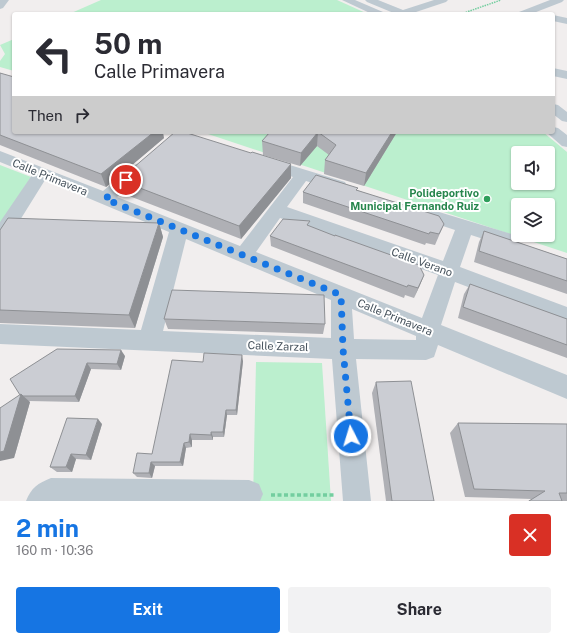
<!DOCTYPE html>
<meta charset="utf-8">
<style>
:root{--surface:#fff;--page:#f2f2f3;--text:#2b2b33;--muted:#7c7c81;--accent:#1675e3}
body{margin:0;font-family:"Public Sans",sans-serif;background:var(--page);color:var(--text);height:100vh;display:flex;flex-direction:column;font-size:15px;white-space:nowrap}
*{box-sizing:border-box;margin:0}
p{font-size:13px;color:var(--muted)}
.icon{flex:none;width:22px;height:22px;fill:none;stroke:currentColor;stroke-width:2;stroke-linecap:round;stroke-linejoin:round}
.map{position:relative;height:501px;overflow:hidden}
.details{display:flex;flex-direction:column;background:var(--surface);flex:1}
.details>*{flex:none}
.top-card{position:absolute;left:12px;top:12px;width:543px;height:122px;border-radius:4px;box-shadow:0 1px 3px #0004;background:#fff;color:var(--text);overflow:hidden}
.buttons{position:absolute;left:511px;top:146px;display:grid;gap:8px}
.buttons a{display:grid;place-items:center;width:44px;height:44px;border-radius:4px;background:var(--surface);box-shadow:0 1px 3px #0004;font-size:20px}
.pin{position:absolute;display:grid;place-items:center;width:34px;height:34px;color:#fff;margin:-17px;border:2px solid #fff;border-radius:50%;box-shadow:0 1px 4px #0007}
.me{position:absolute;width:44px;margin:-22px;rotate:355deg;stroke-linejoin:round;filter:drop-shadow(0 0 3px #0008)}
.turn{display:flex;align-items:center;gap:14px;height:84px;padding:0 16px;font-size:18px}
.turn .icon{width:52px;height:52px;stroke-width:2.5}
.turn b{display:block;font-size:28px;line-height:34px}
.then{display:flex;align-items:center;height:38px;padding:0 16px;background:#0003;gap:8px;font-size:15px}
.round{display:grid;place-items:center;flex:none;width:42px;height:42px;border-radius:4px;background:var(--page)}
.head{display:flex;align-items:center;justify-content:space-between;height:68px;padding:0 16px}
h1{font-size:24px;font-weight:700;line-height:30px;color:var(--accent)}
.action{display:flex;gap:8px;margin-top:auto;padding:8px 16px}
.action a{flex:1;height:46px;border-radius:4px;background:var(--accent);color:#fff;font-size:16px;font-weight:700;line-height:46px;text-align:center}
.action a+a{background:var(--page);color:var(--text)}
.map>svg:first-child{display:block}
</style>
<div class="map">
<svg width="567" height="501" viewBox="0 0 567 501">
<rect width="100%" height="100%" fill="#f1eeee"/>
<!-- green -->
<g fill="#bbefce" fill-rule="evenodd">
<polygon points="101,0 337,0 368,14 69,14"/>
<polygon points="14,39 14,71 0,67 0,61 5,54 0,45"/>
<path d="M202,132h341l24,20v101zM518,153h30v30h-30zM518,205h30v30h-30z"/>
<polygon points="0,165 31,177 0,224"/>
<polygon points="256,362 322,363 331,501 253,501"/>
</g>
<g fill="none" stroke-linecap="round" stroke-linejoin="round">
<!-- path-far1 -->
<polyline stroke="#73ce9f" stroke-width="1.5" stroke-dasharray="1.5 1" stroke-linecap="butt" points="461,14 501,0"/>
<!-- path -->
<polyline stroke="#73ce9f" stroke-width="3.5" stroke-dasharray="4 2.5" stroke-linecap="butt" points="271,495 334,495"/>
<!-- minor -->
<g fill="#bec9d1" fill-rule="evenodd">
<polygon points="0,0 9,0 3,8 0,9"/>
<polygon points="342,0 355,0 383,12 385,14 372,14"/>
<polygon points="365,0 378,0 403,10 434,0 448,0 446,2 410,14 396,14 367,2"/>
<polygon points="550,0 564,0 562,2 531,14 517,14 519,12"/>
<polygon points="553,15 567,18 567,24 553,21"/>
<polygon points="553,68 567,71 567,79 553,76"/>
<polygon points="553,104 558,105 567,112 567,122 562,121 553,114"/>
<polygon points="553,127 558,128 567,135 567,147 562,146 546,132 553,132"/>
<path d="M0,151l103,40 31,-26 6,-2 6,2 2,3 -2,3 -29,26 123,49 53,-69 -32,-11 -2,-3 2,-3 6,-2 78,24 2,4 -2,4 -6,1 -33,-10 -19,26 156,54 12,-31 -45,-15 -3,-4 3,-4 6,-2 99,30 2,5 -2,5 -7,2 -37,-12 -11,32 107,40v18l-112,-43 -14,43 126,50v24l-129,-54 -4,12 -8,3 -70,-1 15,142h-28l-11,-142 -332,-15v-20l141,6 28,-98 -124,-52 -38,61 -7,2v-21l32,-47 -32,-13zM280,218l158,57 -16,43 -166,-66zM186,239l145,61v38l-168,-7zM352,309l64,27v4l-62,-1z"/>
<path d="M51,478l198,2 10,4 4,10 -3,7h-234c5,-13 12,-18 25,-23z"/>
</g>
</g>
<!-- wall -->
<g fill="#afb0b5">
<polygon points="0,73 164,138 106,187 0,145"/>
<polygon points="270,132 397,132 364,186 324,174 325,160 329,155 317,146 300,166 263,155 262,141"/>
<polygon points="251,153 291,164 291,178 241,239 124,194 119,180"/>
<polygon points="357,190 444,224 435,245 426,243 425,245 303,203 303,192"/>
<polygon points="159,223 163,237 135,328 0,323 0,230"/>
<polygon points="309,226 424,275 414,298 405,295 404,298 271,246 270,236"/>
<polygon points="484,231 567,259 567,294 474,262 479,242"/>
<polygon points="470,284 567,319 567,358 458,318 464,294"/>
<polygon points="164,319 325,324 323,334 168,329"/>
<polygon points="57,349 125,356 121,370 91,369 79,402 28,401 30,402 14,458 20,395"/>
<polygon points="243,361 237,415 227,415 224,437 213,437 213,440 192,440 192,447 186,448 183,466 155,466 152,478 137,477 133,473 152,454 203,362"/>
<polygon points="376,382 434,501 386,501 372,393"/>
<polygon points="458,423 567,424 567,501 528,501 532,499 465,497 450,433"/>
<polygon points="102,424 91,460 76,459 72,472 57,472 50,467"/>
</g>
<!-- shaded-wall -->
<g fill="#8e9094">
<polygon points="154,132 163,132 164,138 106,187 101,174"/>
<polygon points="318,132 317,146 300,166 301,153"/>
<polygon points="392,132 397,132 364,186 366,173"/>
<polygon points="291,164 291,178 241,239 239,226"/>
<polygon points="159,223 163,237 135,328 129,315"/>
<polygon points="424,275 420,285 414,298 418,288"/>
<polygon points="121,350 125,356 121,370 117,364"/>
<polygon points="242,355 243,361 237,415 236,410"/>
<polygon points="87,363 91,369 79,402 75,396"/>
<polygon points="21,394 30,402 14,458 0,461 0,452"/>
<polygon points="226,410 227,415 224,437 223,432"/>
<polygon points="98,419 102,424 91,460 86,455"/>
<polygon points="211,432 213,437 213,440 211,435"/>
<polygon points="190,434 192,440 192,447 189,442"/>
<polygon points="184,443 186,448 183,466 180,462"/>
<polygon points="71,454 76,459 72,472 66,467"/>
<polygon points="151,462 155,466 152,478 149,473"/>
</g>
<!-- building -->
<g fill="#cbcdd3" stroke="#8e9094">
<polygon points="0,73 14,77 14,132 154,132 101,174 0,135"/>
<polygon points="175,132 184,132 251,153 252,152 291,164 239,226 119,180"/>
<polygon points="270,132 392,132 366,173 325,160 336,145 318,132 301,153 262,141"/>
<polygon points="316,175 358,188 356,190 439,216 444,224 439,234 430,232 429,234 303,192"/>
<polygon points="8,218 159,223 129,315 0,310 0,230"/>
<polygon points="283,219 310,221 307,225 335,236 335,235 419,265 424,275 418,288 408,285 407,287 270,236"/>
<polygon points="484,231 567,259 567,281 479,251"/>
<polygon points="470,284 567,319 567,345 463,307"/>
<polygon points="172,290 324,295 325,324 164,319"/>
<polygon points="57,349 121,350 117,364 87,363 75,396 23,396 21,394 20,395 10,379"/>
<polygon points="204,353 242,355 236,410 226,410 223,432 211,432 211,435 190,434 189,442 184,443 180,462 151,462 149,473 133,473 137,453 152,454 172,360 203,362"/>
<polygon points="411,381 434,501 392,501 376,382"/>
<polygon points="21,394 4,451 0,452 0,408"/>
<polygon points="67,418 98,419 86,455 71,454 66,467 50,467"/>
<polygon points="458,423 567,424 567,493 559,493 562,501 529,501 545,491 474,489"/>
</g>
<g fill="none" stroke-linecap="round" stroke-linejoin="round">
<!-- route -->
<polyline stroke="#1675e3" stroke-width="7" stroke-dasharray="0 12.6" points="126,180 105,199 341,295 343,349 351,436"/>
</g>
<!-- markers -->
<circle fill="#2e9e5b" stroke="#fff" stroke-width="1.5" cx="487" cy="199" r="4"/>
<g text-anchor="middle" stroke-width="4" stroke-linejoin="round" paint-order="stroke">
<!-- street labels -->
<g font-size="11" fill="#46525c" stroke="#fff">
<text transform="translate(50 177) rotate(22)" y="4">Calle Primavera</text>
<text transform="translate(422 262) rotate(20)" y="4">Calle Verano</text>
<text transform="translate(395 317) rotate(22)" y="4">Calle Primavera</text>
<text transform="translate(278 346) rotate(2)" y="4">Calle Zarzal</text>
</g>
<!-- leisure labels -->
<g font-size="11" font-weight="bold" fill="#27864d" stroke="#fff" text-anchor="end">
<text x="479" y="197">Polideportivo<tspan x="479" dy="13">Municipal Fernando Ruiz</tspan></text>
</g>
</g>
</svg>
<div class="buttons">
<a><svg class="icon" aria-label="sound" viewBox="0 0 24 24"><path d="M4 9h4l5-4v14l-5-4H4zM17 9q2 3 0 6"/></svg></a>
<a><svg class="icon" aria-label="layers" viewBox="0 0 24 24"><path d="M12 4l9 5-9 5-9-5zM3 14l9 5 9-5"/></svg></a>
</div>
<div class="pin" style="left:126px;top:180px;background:#d93025"><svg class="icon" aria-label="arrive" viewBox="0 0 24 24"><path d="M6 21V4h12l-3 4 3 4H6"/></svg></div>
<svg class="me" style="left:351px;top:436px" viewBox="-20 -20 40 40"><circle r="17" fill="#1675e3" stroke="#fff" stroke-width="3"/><path d="M0-11L8 9 0 5-8 9z" fill="#fff"/></svg>
<div class="top-card">
<div class="turn"><svg class="icon" aria-label="left" viewBox="0 0 24 24"><path d="M17 20v-9H6M10 6l-5 5 5 5"/></svg><div><b>50 m</b>Calle Primavera</div></div>
<div class="then">Then<svg class="icon" aria-label="right" viewBox="0 0 24 24"><path d="M7 20v-9h11M14 6l5 5-5 5"/></svg></div>
</div>
</div>
<section class="details">
<div class="head"><div><h1>2 min</h1><p>160 m · 10:36</p></div><a class="round" style="background:#d93025;color:#fff"><svg class="icon" aria-label="close" viewBox="0 0 24 24"><path d="M6 6l12 12M18 6L6 18"/></svg></a></div>
<div class="action"><a>Exit</a><a>Share</a></div>
</section>
